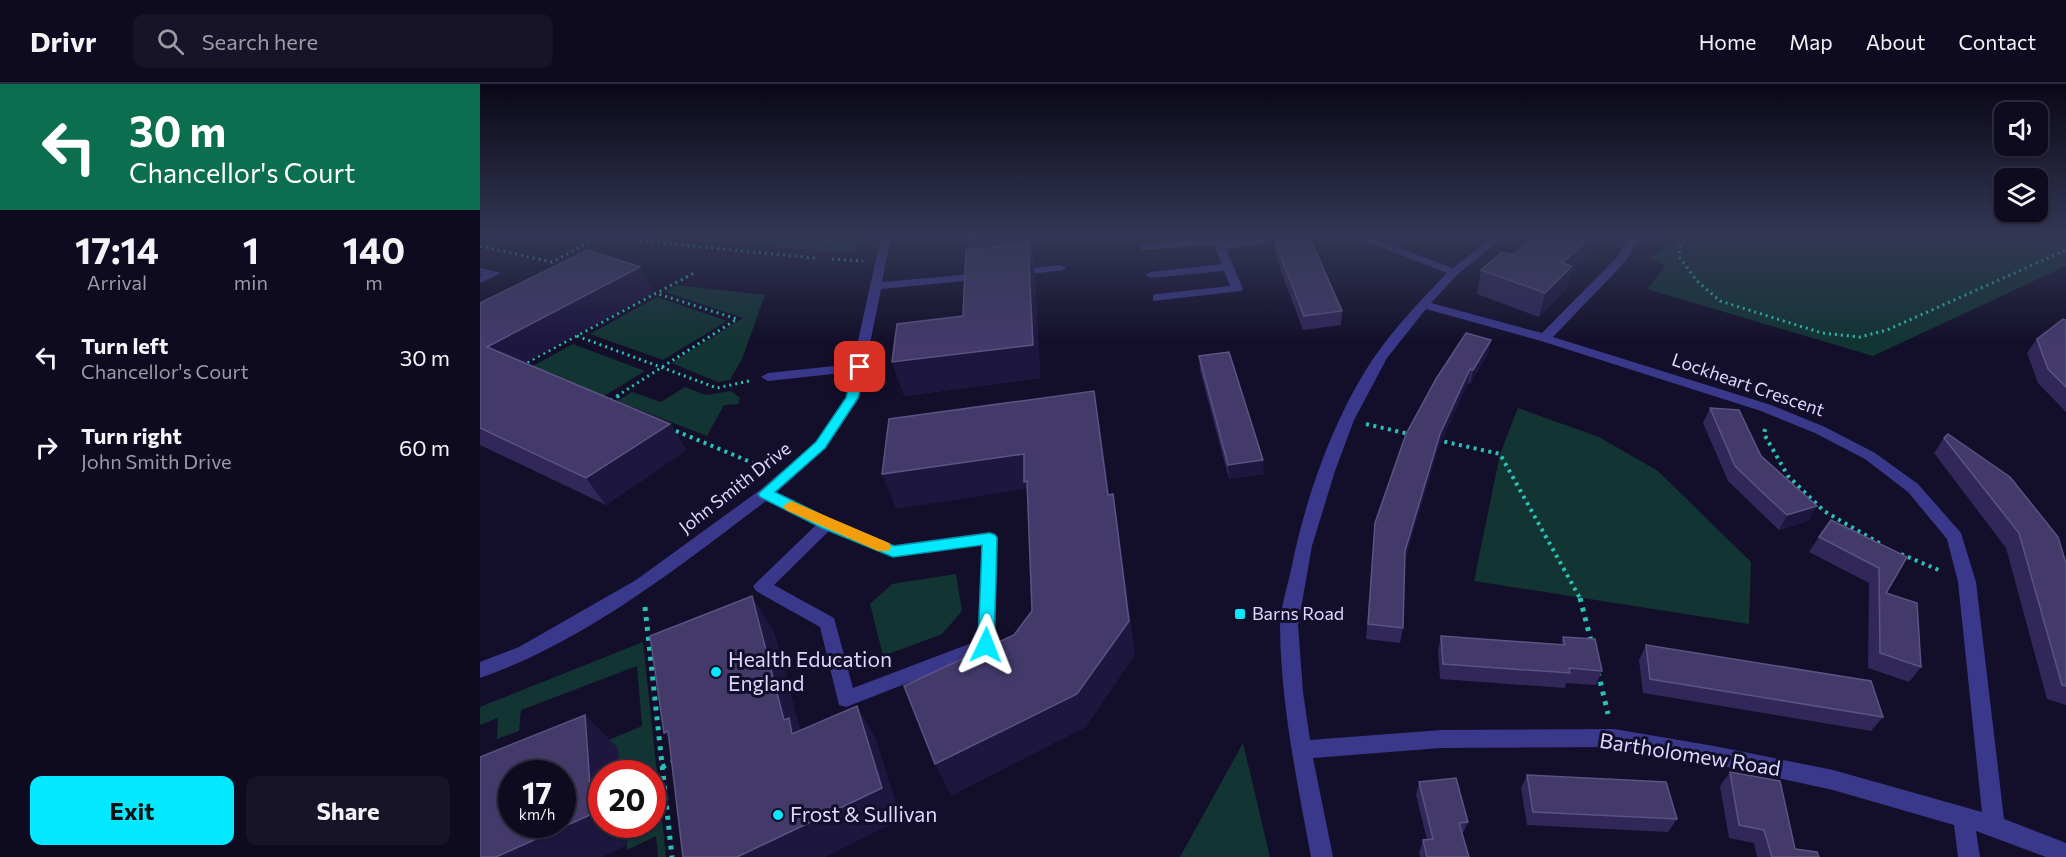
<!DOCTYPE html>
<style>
:root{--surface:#0e0b20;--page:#171429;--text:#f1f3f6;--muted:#9b9ba5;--line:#2e2b3e;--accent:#04e9ff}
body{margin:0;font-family:Commissioner,sans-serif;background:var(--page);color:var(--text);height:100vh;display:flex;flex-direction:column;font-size:22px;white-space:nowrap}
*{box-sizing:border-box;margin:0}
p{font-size:20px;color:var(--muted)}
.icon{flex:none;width:33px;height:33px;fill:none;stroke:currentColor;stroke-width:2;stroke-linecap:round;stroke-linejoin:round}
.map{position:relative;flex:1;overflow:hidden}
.details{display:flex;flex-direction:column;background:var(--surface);width:480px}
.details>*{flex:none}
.top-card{background:#0b6e4f;color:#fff;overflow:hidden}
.tools{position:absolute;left:1514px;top:18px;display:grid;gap:12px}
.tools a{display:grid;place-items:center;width:54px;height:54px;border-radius:12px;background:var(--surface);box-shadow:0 2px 4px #0004,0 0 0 2px var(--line);font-size:30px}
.speed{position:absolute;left:18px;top:676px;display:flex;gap:12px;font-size:30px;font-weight:700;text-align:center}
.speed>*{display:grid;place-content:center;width:78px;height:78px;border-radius:50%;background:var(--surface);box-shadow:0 2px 4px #0004,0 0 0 2px var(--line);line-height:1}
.speed small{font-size:15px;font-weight:400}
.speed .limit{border:9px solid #d22;background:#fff;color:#111}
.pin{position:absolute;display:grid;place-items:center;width:51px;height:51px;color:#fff;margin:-26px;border-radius:12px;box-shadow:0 3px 9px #0006}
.me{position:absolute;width:66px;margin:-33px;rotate:2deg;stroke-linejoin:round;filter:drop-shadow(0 0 4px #0008)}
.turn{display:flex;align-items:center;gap:21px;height:126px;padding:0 30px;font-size:27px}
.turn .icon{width:78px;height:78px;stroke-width:2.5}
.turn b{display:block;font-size:42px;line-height:51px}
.eta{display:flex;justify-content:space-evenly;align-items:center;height:102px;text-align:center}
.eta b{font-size:36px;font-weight:700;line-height:42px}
.cta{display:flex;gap:12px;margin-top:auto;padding:12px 30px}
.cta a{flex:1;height:69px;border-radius:12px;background:var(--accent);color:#111;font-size:24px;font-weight:700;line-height:69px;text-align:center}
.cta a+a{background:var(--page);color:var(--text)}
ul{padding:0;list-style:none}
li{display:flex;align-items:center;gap:18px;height:90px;padding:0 30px}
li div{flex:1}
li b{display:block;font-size:22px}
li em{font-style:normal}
header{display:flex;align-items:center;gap:36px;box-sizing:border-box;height:84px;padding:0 30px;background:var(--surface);border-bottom:2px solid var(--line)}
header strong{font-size:28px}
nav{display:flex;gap:33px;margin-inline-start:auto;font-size:21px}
.search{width:420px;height:54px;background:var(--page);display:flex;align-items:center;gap:15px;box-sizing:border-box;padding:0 21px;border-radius:12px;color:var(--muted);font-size:22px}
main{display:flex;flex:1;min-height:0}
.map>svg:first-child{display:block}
</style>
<header>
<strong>Drivr</strong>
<div class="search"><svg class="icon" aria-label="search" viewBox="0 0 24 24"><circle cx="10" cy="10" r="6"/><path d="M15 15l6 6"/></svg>Search here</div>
<nav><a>Home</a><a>Map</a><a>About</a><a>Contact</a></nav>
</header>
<main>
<section class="details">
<div class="top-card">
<div class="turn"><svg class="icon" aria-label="left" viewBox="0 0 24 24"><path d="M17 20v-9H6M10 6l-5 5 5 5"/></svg><div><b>30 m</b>Chancellor's Court</div></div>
</div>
<div class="eta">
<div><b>17:14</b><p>Arrival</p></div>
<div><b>1</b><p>min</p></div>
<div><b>140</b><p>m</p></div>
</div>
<ul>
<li><svg class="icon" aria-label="left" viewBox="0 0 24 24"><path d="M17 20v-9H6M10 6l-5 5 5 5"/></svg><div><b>Turn left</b><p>Chancellor's Court</p></div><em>30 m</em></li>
<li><svg class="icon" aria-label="right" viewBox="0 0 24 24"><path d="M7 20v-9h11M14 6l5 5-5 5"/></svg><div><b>Turn right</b><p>John Smith Drive</p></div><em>60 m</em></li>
</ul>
<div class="cta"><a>Exit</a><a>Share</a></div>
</section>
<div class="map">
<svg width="1586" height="773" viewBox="0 0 1586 773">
<rect width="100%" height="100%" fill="#130f2a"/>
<!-- green -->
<g fill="#123433">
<polygon points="167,152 380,152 375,170"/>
<polygon points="1199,152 1586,152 1586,182 1393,272 1167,205 1186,181 1168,175 1200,153"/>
<polygon points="197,201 285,211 262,275 250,296 238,298 191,279 263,234 185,208"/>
<polygon points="177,213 247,237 183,276 110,250"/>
<polygon points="93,260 165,287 124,312 51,283"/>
<polygon points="205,303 226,311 251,307 260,314 258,320 244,321 227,352 137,317 152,308 181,318"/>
<polygon points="1038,324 1119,353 1178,387 1271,478 1269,540 994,497 1020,370"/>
<polygon points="476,490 482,527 462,550 403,572 390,520 412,500"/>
<polygon points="163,558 186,773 178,773 176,752 147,766 145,741 172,741 172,690 140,690 137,664 48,690 162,642 157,582 41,626 39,647 17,655 18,634 0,641 0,623"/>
<polygon points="763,659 790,773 700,773"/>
</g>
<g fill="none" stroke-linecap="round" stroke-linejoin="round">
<!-- path-far2 -->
<g stroke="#2ac1b6" stroke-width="3" stroke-dasharray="2 4" stroke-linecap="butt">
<polyline points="122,152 120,153 335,174"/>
<polyline points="1208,152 1199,164 1200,174 1217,197 1240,217 1342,249 1380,253 1407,246 1586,166"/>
<polyline points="0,162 72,178 120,153"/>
<polyline points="352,175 383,177"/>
<polyline points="97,252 237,304 269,297"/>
<polyline points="42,281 216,188"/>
<polyline points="137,312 257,235 175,209"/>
</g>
<!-- path-far1 -->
<g stroke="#2ac1b6" stroke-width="4" stroke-dasharray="3 4.5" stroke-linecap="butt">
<polyline points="130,317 140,311"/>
<polyline points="886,340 929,350"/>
<polyline points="189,344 285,384"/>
<polyline points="1285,345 1284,350 1308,392 1344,427 1401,460"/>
<polyline points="957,356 1020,370 1101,516"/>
<polyline points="1421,470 1461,487"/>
</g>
<!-- path -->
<g stroke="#2ac1b6" stroke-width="5" stroke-dasharray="4 6" stroke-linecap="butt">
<polyline points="1100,514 1111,557"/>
<polyline points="165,523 192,773"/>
<polyline points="1118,588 1128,630"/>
<polyline points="182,683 196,677"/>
</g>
<!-- minor -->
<g fill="#3a388b" fill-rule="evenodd">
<polygon points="341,152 351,152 348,160 340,160"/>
<path d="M401,152h10l-9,46 103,-9 6,3 -6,3 -104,10 -22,109 -33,50 -50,45 57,27 61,25 96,-13 6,2 2,4 -3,107 -3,5 -146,57 -7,-2 -19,-78 -64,-36 -3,-5 63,-61 -50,-24c-89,67 -180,140 -286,177v-16l39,-15 117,-67 124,-90 56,-48 29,-44 6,-26 -83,9 -7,-4 7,-4 85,-9zM349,447l64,26 89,-12 -5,96 -124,47 -19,-70 -60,-33z"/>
<polygon points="731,152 741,152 744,158 787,152 801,152 785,159 746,165 763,205 761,207 673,217 673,211 677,210 750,202 744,187 671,194 665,191 671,188 742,180 734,161 663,166 658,163 663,160 732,154"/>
<path d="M872,152h14l87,32 41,-32h11l-47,38 -27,29 111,30 75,-76 13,-21h10l-14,25 -73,76 218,68 54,22 50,26 43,31 43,49 15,49 28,237 62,24v14h-20l-70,-26 4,26h-22l-4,-32 -121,-35 -119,-26 -100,-17 -173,1 -128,10 20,99h-22c-14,-76 -30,-152 -31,-229 0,-19 7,-40 11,-58 14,-71 43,-154 84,-214 21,-30 47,-57 72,-83zM946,225l115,32 220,70 54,22 50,26 43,33 39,47 11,43 24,230 -149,-42 -119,-24 -100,-17 -173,1 -131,10 -7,-48 -5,-67 14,-79 23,-75 19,-51 33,-62z"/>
<polygon points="580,181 586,184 584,186 534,192 528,189 534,186"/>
<polygon points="0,184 18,188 20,190 0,199 0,192 2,191 0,190"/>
</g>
</g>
<!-- wall -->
<g fill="#312759">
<polygon points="487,152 553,152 554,181 553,181 555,192 560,294 424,312 483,232 489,166 487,155"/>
<polygon points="922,152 942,152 935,156"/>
<polygon points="947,152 973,152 964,158"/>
<polygon points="1056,152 1128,152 1090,190 1085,206 1059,233 997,210 1001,186 1034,171"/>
<polygon points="795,157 862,227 861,241 823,246 795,171"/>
<polygon points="174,208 44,279 190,340 206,366 126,421 0,361 0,219"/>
<polygon points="1586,236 1586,328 1558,299 1547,269 1557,255"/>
<polygon points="1011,256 1008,270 990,300 988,299 958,364 925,476 923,544 920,559 886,555 895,439 926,350"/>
<polygon points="719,272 784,390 749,395 720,286"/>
<polygon points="1230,324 1281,372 1337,422 1328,437 1299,446 1248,397 1223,339"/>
<polygon points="1464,354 1586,479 1586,621 1567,615 1526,464 1454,369"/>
<polygon points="1339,453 1427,473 1406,509 1441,583 1429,598 1388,584 1389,499 1329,468"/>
<polygon points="961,552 1081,560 1083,553 1122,587 1116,601 1086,599 1085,604 960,595 958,567"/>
<polygon points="1166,561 1403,633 1391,647 1163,609 1159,576"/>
<polygon points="1250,688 1315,765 1339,773 1277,773 1274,759 1249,754 1240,702"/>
<polygon points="1047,691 1197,735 1188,748 1047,741 1041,704"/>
<polygon points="939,698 988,738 982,751 989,773 940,773 939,769 943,756 947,756 936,711"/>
</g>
<!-- shaded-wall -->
<g fill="#1d163e">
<polygon points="442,152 478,152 443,155"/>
<polygon points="548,152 553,152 554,181"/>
<polygon points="936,152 942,152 935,156"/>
<polygon points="965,152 973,152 964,158"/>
<polygon points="1111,152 1128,152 1090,190 1085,206 1059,233 1065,209 1082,179"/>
<polygon points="548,160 555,192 560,294 424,312 412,278 553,261"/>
<polygon points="160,183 174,208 26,289 7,263"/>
<polygon points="1011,256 1008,270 990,300 993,286"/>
<polygon points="990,285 988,299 958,364 923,482 925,467 960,350"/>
<polygon points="614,307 620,342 634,446 628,411"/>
<polygon points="190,340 206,366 126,421 106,394"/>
<polygon points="544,370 554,433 546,405 416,425 402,390"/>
<polygon points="783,376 784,390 749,395 748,381"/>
<polygon points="633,410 639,445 655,571 606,643 471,712 455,680"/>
<polygon points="1337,422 1328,437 1299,446 1307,431"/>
<polygon points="272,512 294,547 323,655 312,650 304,636"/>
<polygon points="377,622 396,655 421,735 345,773 257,773"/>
<polygon points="105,631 138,664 140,690 122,690 122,741 145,741 147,761 122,773 16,773"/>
<polygon points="188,647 213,682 184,649"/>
</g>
<!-- building -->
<g fill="#433a6a" stroke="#5b5382" stroke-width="1.5" fill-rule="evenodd">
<polygon points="487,152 530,152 487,155"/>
<polygon points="1056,152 1111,152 1082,179 1092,182 1065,209 1001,186 1022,168 1034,171"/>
<polygon points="830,154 862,227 824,232 795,157"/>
<polygon points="548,160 553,261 412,278 417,240 483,232 486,166"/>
<polygon points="108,166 160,183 7,263 190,340 106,394 0,344 0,219"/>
<polygon points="1583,235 1586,236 1586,303 1568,285 1557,255"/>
<polygon points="986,249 1011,256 993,286 990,285 960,350 925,467 923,544 888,540 895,439 926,350 956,295"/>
<polygon points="749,268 783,376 748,381 719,272"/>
<polygon points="614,307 628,411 633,410 649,537 597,610 455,680 424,602 534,551 552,527 547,397 544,398 544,370 402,390 409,335"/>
<polygon points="1230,324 1259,326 1281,372 1337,422 1307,431 1281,407 1255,382"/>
<polygon points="1468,350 1530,393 1578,453 1586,479 1586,602 1582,601 1539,449 1464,354"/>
<polygon points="1351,436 1427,473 1406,509 1437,519 1441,583 1400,569 1399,484 1339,453"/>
<polygon points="272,512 304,636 309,634 312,650 377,622 402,704 257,773 203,773 188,647 184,649 170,552"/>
<polygon points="961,552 1085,561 1083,553 1115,555 1122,587 1089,584 1090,589 963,580"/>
<polygon points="1166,561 1391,597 1403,633 1170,595"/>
<path d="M105,631l7,99 -96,43h-16v-100zM32,690h50v51h-50z"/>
<polygon points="1250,688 1300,697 1315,765 1337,768 1339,773 1292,773 1284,746 1259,741"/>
<polygon points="1047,691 1186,698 1197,735 1053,728"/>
<polygon points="976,694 988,738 979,739 989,773 947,773 943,756 953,755 939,698"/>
</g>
<!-- sky -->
<linearGradient id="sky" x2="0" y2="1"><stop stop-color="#0a0817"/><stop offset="0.58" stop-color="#333755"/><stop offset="1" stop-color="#333755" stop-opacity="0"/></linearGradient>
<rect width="1586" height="260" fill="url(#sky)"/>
<!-- route -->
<polygon fill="#04e9ff" stroke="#0397a6" stroke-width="1.5" points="380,279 386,283 378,314 345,364 295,408 352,436 414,462 510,449 515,451 517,454 514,561 512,566 506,568 500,566 498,561 502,461 413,473 342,444 280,413 278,410 336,358 366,314 374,283"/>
<!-- slow -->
<polygon fill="#f59e0b" points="311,417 409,459 411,463 409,467 398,467 306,426 303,422"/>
<!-- markers -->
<g fill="#04e9ff" stroke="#130f2a" stroke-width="2">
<rect x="754" y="524" width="12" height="12" rx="3"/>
<circle cx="236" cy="588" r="6"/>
<circle cx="298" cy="731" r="6"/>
</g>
<g text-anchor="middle" stroke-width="6" stroke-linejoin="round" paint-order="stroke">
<!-- street labels -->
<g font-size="18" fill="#dcd8ff" stroke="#130f2a">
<text transform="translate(1268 301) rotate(19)" y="6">Lockheart Crescent</text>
<text transform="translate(255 404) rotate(-38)" y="6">John Smith Drive</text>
</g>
<!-- poi labels -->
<g font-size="18" fill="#dcd8ff" stroke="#130f2a" text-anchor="start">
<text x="772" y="536">Barns Road</text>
</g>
<!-- near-poi labels -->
<g font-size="21" fill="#dcd8ff" stroke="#130f2a" text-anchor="start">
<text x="248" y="583">Health Education<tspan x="248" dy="24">England</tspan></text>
<text x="310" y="738">Frost &amp; Sullivan</text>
</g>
<!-- near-street labels -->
<g font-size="21" fill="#dcd8ff" stroke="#130f2a">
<text transform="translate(1210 671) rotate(9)" y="7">Bartholomew Road</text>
</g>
</g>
</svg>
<div class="tools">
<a><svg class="icon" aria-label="sound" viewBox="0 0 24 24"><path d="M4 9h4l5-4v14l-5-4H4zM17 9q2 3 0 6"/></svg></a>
<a><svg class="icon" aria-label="layers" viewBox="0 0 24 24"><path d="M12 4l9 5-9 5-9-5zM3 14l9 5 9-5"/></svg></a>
</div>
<div class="speed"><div>17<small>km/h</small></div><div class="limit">20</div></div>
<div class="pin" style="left:380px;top:283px;background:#d93025"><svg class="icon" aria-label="arrive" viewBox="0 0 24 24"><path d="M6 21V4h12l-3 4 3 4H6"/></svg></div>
<svg class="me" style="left:506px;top:561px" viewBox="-20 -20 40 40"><path d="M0-17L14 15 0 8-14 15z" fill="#04e9ff" stroke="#fff" stroke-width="4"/></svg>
</div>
</main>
